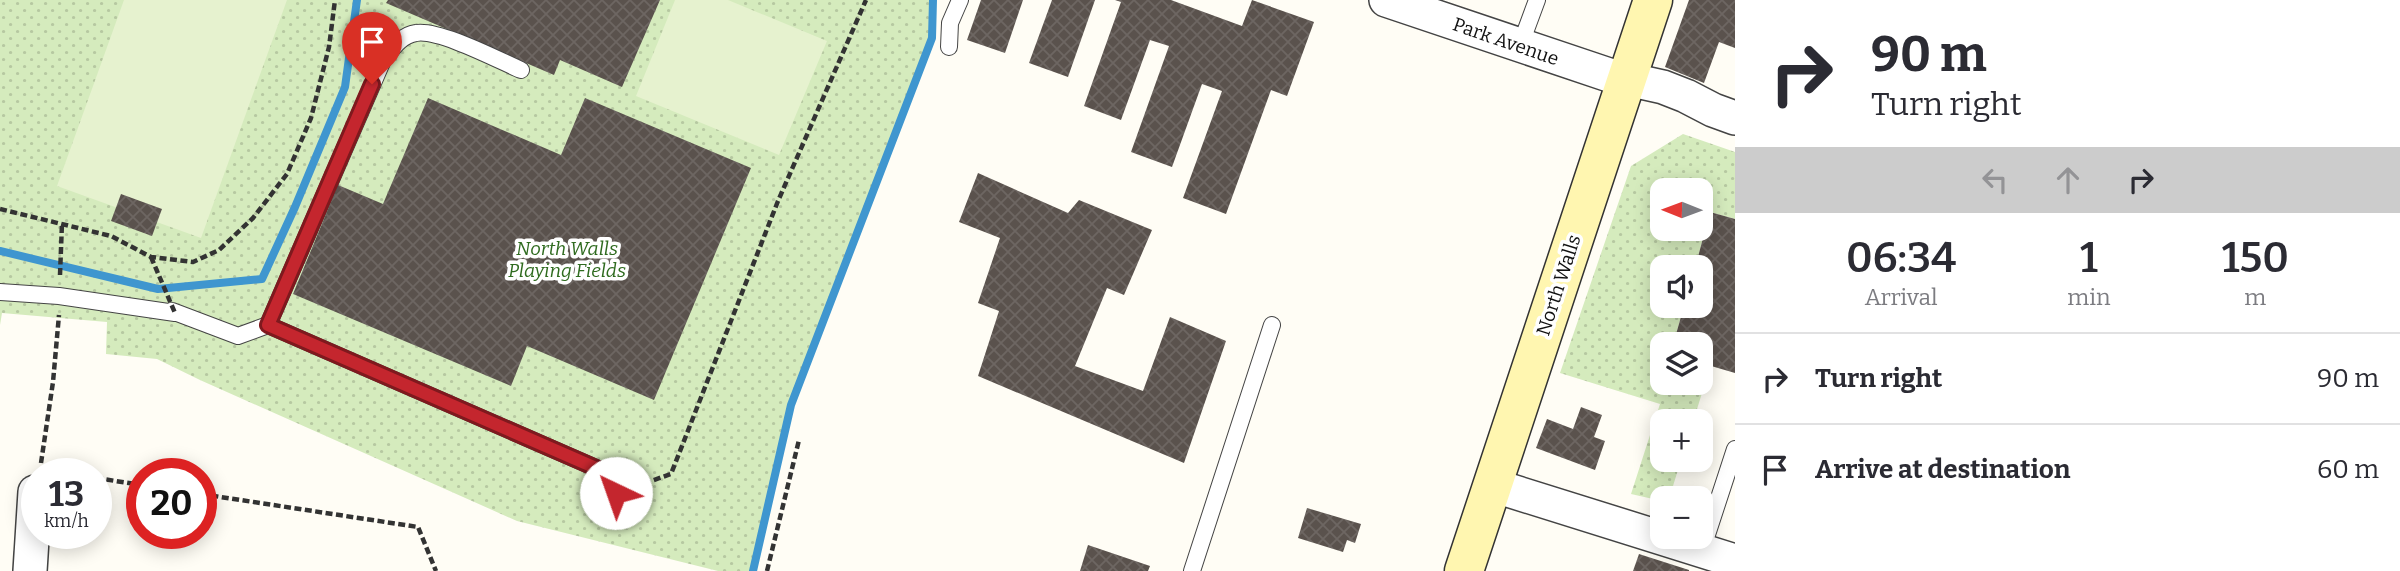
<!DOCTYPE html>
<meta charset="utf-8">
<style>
:root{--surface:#fff;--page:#f7f7f7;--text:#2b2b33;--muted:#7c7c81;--line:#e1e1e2}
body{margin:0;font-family:Bitter,serif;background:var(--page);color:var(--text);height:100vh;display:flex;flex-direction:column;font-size:26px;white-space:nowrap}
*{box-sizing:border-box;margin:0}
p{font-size:23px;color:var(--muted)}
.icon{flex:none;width:38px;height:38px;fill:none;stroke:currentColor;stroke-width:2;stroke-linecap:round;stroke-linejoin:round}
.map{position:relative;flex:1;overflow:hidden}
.drawer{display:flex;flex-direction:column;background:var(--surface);width:665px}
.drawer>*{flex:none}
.guide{background:#fff;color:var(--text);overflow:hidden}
.needle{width:46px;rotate:271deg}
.fabs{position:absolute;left:1650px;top:178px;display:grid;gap:14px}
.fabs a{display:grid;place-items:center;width:63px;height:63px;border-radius:14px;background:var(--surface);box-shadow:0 4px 18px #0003;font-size:35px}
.speed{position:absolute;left:21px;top:458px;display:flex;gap:14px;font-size:35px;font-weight:700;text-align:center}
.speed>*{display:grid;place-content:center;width:91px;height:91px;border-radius:50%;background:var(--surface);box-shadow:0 4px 18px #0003;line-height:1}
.speed small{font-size:18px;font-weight:400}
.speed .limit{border:10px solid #d22;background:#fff;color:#111}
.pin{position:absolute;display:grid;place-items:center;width:60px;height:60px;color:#fff;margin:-72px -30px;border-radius:50% 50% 50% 0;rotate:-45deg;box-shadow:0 0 7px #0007}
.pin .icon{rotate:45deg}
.me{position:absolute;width:77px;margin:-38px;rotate:318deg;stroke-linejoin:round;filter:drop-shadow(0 0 5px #0008)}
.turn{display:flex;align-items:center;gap:24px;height:147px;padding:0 21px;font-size:32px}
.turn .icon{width:91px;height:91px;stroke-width:2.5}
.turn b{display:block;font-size:49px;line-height:60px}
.lanes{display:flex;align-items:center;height:66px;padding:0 21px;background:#0003;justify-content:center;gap:35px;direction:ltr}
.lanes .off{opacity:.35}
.eta{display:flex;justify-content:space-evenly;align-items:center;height:119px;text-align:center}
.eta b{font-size:42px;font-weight:600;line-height:49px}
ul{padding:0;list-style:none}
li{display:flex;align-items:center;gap:21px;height:91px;padding:0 21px;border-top:2px solid var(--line)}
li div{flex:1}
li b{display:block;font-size:26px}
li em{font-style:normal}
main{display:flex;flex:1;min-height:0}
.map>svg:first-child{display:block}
</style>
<main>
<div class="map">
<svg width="1735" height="571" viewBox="0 0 1735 571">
<defs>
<pattern id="grass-dots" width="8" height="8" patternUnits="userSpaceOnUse" patternTransform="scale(1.75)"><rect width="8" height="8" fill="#d5ebbd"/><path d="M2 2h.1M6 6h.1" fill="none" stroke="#b6c8a1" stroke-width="1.8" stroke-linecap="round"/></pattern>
<pattern id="building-cross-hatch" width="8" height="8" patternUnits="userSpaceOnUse" patternTransform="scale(1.75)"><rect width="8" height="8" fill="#5a524d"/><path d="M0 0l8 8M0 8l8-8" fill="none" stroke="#6d6662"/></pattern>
</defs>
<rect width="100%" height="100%" fill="#fffdf5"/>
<!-- grass -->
<g fill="url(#grass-dots)" fill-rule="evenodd">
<polygon points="0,0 933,0 932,38 791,405 753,571 718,571 517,521 200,380 157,359 106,354 107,322 2,313 0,325"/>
<path d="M1683,134l52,18v67l-25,-7 -15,56h-33v38h22l-11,39h-11v38h32l8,10 -9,29h-31v38h19l-12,39h-7v2l-31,-7 29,-90 -100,-31 71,-207zM1662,191h39v38h-39z"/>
</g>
<!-- pitch -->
<g fill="#e6f2cf">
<polygon points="124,0 287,0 201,238 57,186"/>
<polygon points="675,0 728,0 827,41 779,155 636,96"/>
</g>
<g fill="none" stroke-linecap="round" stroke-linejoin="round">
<!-- stream -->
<g stroke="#3f96cf" stroke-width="8">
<polyline points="0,251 158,289 262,279 295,207 345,87 357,0"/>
<polyline points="753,571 791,405 932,38 933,0"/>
</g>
</g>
<!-- building -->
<g fill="url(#building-cross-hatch)">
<polygon points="388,0 660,0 622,87 560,60 554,75 386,3"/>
<polygon points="981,0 1023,0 1005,53 967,40"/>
<polygon points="1052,0 1095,0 1068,77 1029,63"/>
<polygon points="1115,0 1171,0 1242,26 1252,0 1314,22 1287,96 1271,90 1226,214 1183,198 1222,91 1202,84 1172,167 1131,152 1169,46 1150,40 1121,120 1084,106 1121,2"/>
<polygon points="1689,0 1735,0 1735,48 1719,42 1704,83 1665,67"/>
<polygon points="428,98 561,155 585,98 751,168 654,400 527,346 511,386 293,294 338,185 383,204"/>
<polygon points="978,173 1068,213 1079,200 1152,230 1124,295 1107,288 1075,366 1143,391 1170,317 1226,341 1184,463 978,376 999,311 978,303 1000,238 959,222"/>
<polygon points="121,194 162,209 152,236 111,221"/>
<polygon points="1710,212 1735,219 1735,373 1701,363 1701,345 1673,345 1684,306 1701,306 1701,268 1695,268"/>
<polygon points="1581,407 1602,415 1594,437 1605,441 1595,470 1536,448 1547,419 1573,429"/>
<polygon points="1307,508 1361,524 1355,543 1347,540 1343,552 1298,538"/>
<polygon points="1088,545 1150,566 1148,571 1080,571"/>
<polygon points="1639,554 1689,570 1689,571 1633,571"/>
</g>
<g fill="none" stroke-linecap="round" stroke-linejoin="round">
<!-- service casing -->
<g stroke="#444" stroke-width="18">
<g id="service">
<polyline points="1520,46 1537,0"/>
<polyline points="949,47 950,23 960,0"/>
<polyline points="0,292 59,296 175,313 172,311 238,336 268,325 596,468 616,493"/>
<path d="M268,325l115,-265c9,-11 18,-25 33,-27 23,-4 82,27 105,37"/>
<polyline points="1702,550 1735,449"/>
<polyline points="1192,571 1272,325"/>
</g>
</g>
<!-- minor casing -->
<g stroke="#444" stroke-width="36">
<g id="minor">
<polyline points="1386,0 1609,75 1663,87 1686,96 1713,110 1735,118"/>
<polyline points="1492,485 1735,561"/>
<polyline points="30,571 35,492"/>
</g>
</g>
<!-- secondary casing -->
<g stroke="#333" stroke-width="41">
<polyline id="secondary" points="1464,571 1653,0"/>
</g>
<!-- path -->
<g stroke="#333" stroke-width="4.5" stroke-dasharray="7 3.5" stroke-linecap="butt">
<polyline points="0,209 111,236 151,257 193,262 219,250 253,218 287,174 311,118 329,47 335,0"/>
<polyline points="60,275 62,223"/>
<polyline points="41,463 53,382 59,315"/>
<polyline points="96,478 142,485"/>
<polyline points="634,487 671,474 778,201 866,0"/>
<polyline points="201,494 418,527 436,571"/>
<polyline points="767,571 799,440"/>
</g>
<!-- service -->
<use href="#service" stroke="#fff" stroke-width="16"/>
<!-- minor -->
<use href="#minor" stroke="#fff" stroke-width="33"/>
<!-- secondary -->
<use href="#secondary" stroke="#fff6b0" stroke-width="38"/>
<!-- path-bridge -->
<polyline stroke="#333" stroke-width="4.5" stroke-dasharray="7 3.5" stroke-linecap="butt" points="151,257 175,313"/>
</g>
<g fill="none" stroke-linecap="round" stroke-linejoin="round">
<!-- route casing -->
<g stroke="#7f191e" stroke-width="18">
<polyline id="route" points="372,84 268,325 596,468 616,493"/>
</g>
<!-- route -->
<use href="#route" stroke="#c4262e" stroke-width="12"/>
</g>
<g text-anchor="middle" stroke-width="7" stroke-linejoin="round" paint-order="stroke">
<!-- street labels -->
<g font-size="19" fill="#111" stroke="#fff">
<text transform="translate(1506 41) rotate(19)" y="7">Park Avenue</text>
<text transform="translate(1558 285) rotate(-72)" y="7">North Walls</text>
</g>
<!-- park labels -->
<g font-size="19" font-style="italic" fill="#2f6b1f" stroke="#fff">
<text x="567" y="255">North Walls<tspan x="567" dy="22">Playing Fields</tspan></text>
</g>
</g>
</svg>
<div class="fabs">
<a><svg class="needle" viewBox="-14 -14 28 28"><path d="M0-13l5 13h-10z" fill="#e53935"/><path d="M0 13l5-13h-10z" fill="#7c7c81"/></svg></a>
<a><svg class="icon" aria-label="sound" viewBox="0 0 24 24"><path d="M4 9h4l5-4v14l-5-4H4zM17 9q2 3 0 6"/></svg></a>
<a><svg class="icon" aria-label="layers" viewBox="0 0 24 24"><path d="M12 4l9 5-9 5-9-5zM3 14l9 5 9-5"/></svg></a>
<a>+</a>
<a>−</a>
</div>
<div class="speed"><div>13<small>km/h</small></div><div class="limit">20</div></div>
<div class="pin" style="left:372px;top:84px;background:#d93025"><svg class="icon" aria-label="arrive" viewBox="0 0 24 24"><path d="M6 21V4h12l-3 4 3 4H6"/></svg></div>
<svg class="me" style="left:616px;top:493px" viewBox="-20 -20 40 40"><circle r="19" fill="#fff"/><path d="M0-13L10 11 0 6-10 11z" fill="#c4262e"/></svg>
</div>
<section class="drawer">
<div class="guide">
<div class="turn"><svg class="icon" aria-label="right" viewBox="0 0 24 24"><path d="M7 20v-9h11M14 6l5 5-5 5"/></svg><div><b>90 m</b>Turn right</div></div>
<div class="lanes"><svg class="icon off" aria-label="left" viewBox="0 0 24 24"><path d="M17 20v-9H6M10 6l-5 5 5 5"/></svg><svg class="icon off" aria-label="ahead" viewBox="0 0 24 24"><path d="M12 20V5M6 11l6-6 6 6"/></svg><svg class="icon" aria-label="right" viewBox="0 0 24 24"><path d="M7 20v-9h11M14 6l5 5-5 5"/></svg></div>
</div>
<div class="eta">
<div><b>06:34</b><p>Arrival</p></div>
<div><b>1</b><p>min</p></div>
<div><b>150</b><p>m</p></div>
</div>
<ul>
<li><svg class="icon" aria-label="right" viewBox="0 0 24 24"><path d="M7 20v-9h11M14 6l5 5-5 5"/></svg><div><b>Turn right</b></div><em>90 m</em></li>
<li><svg class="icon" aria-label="arrive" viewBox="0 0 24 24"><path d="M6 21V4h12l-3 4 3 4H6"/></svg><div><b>Arrive at destination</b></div><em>60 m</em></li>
</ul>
</section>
</main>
